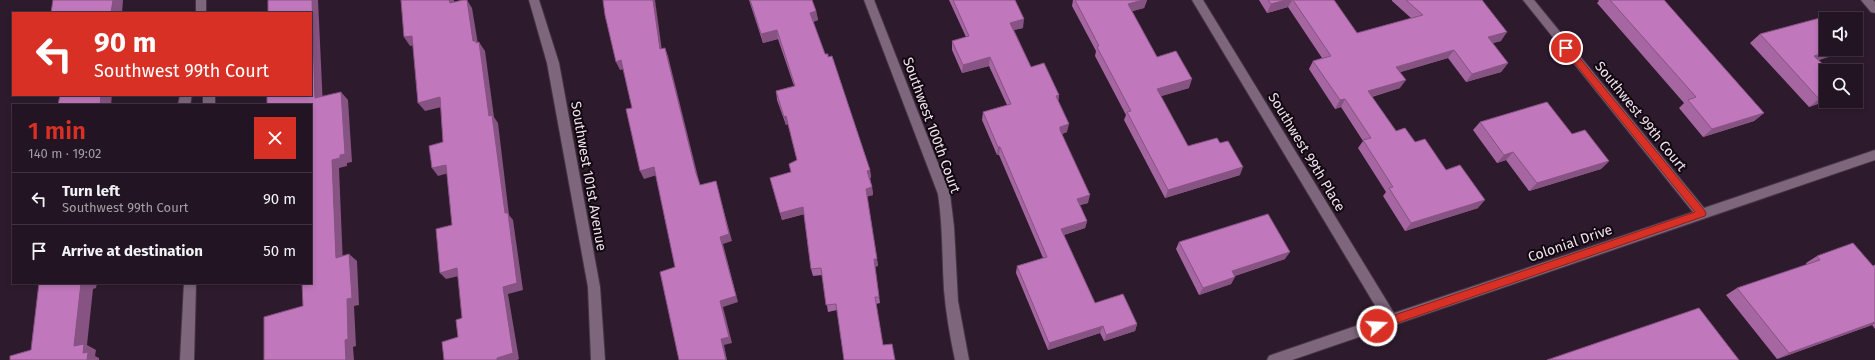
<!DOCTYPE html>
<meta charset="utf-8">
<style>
:root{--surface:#221422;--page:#2a1d2a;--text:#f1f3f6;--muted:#a29ea5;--line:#3f3340;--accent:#d93025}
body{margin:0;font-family:"Fira Sans",sans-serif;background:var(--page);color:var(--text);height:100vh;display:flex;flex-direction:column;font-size:15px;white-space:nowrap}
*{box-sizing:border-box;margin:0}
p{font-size:13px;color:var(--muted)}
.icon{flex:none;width:22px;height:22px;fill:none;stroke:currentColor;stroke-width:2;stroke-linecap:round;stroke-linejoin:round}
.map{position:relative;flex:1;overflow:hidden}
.details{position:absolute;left:12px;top:104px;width:300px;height:180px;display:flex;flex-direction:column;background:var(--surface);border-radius:0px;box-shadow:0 2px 6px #0003,0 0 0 1px var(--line)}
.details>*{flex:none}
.guide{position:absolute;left:12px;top:12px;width:300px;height:84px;border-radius:0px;box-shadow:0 2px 6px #0003,0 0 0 1px var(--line);background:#d93025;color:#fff;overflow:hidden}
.buttons{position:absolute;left:1819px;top:12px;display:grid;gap:8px}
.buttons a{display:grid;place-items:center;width:44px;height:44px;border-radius:0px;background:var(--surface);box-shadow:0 2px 6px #0003,0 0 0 1px var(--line);font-size:20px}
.pin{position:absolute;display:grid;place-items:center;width:34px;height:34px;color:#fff;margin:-17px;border:2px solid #fff;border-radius:50%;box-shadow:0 1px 4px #0007}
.me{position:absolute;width:44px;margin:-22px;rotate:71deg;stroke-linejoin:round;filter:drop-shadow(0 0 3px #0008)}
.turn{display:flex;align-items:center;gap:14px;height:84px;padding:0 16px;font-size:18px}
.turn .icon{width:52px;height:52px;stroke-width:2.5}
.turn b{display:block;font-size:28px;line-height:34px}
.round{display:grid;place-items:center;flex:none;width:42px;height:42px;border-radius:0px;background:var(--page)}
.head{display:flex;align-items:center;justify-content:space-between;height:68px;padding:0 16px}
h1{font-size:24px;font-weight:600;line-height:30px;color:var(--accent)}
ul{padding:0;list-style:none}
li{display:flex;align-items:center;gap:12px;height:52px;padding:0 16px;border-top:1px solid var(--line)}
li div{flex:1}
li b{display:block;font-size:15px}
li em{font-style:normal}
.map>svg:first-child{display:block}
</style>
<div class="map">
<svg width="1875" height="360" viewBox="0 0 1875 360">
<rect width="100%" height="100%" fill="#2e1a2d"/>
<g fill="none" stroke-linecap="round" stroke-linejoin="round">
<!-- minor casing -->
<g stroke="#463545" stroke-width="2">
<g id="minor">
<rect x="196" y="0" width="10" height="13"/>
<polygon points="529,0 539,0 559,63 600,287 605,360 591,360 588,287 547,63"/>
<path d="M864,0h10l76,194 4,33 4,74 11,59h-14c-5,-23 -9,-47 -11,-70 -2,-32 -1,-64 -6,-96z"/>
<polygon points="1192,0 1203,0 1394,313 1693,212 1523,0 1534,0 1704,208 1875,150 1875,160 1292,360 1267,360 1269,356 1274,354 1382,317"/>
<polygon points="1861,0 1873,0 1875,2 1875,13 1871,12"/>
<polygon points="180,95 192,95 190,105 178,105"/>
<rect x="203" y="95" width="12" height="10"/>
<polygon points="184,283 196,283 194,360 180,360"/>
</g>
</g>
<!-- minor -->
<use href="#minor" fill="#7e667c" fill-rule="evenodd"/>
</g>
<!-- wall -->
<g fill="#a566a1">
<polygon points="749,0 812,0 816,11 818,20 813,22 825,54 870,170 871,178 870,178 872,187 873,195 867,196 878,266 875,266 880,303 876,304 883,345 895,360 837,310 828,312 822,275 813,276 811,269 804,214 782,220 770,178 791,172 789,164 797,160 788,124 786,125 777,100 776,91 794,86 778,39 763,43"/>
<polygon points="949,0 1015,0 1023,28 1014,30 1031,67 1059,95 1058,101 1067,132 1062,134 1088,203 1080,205 1087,221 1085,228 1064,235 1095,303 1137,324 1135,331 1104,341 1100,333 1048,350 1016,273 1017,266 1043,258 999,155 997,155 982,120 983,112 1007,105 989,66 962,73 952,50 952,41 966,37"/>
<polygon points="1073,0 1147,0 1144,8 1132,11 1157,57 1189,88 1161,96 1188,146 1240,175 1165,198 1124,120 1126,115 1095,56 1096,51 1072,6"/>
<polygon points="1259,0 1334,0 1357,33 1411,18 1392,1 1392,0 1482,0 1501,41 1492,43 1508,63 1501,72 1466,82 1448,58 1400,72 1400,88 1372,97 1396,131 1415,142 1446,170 1478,208 1405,231 1383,196 1386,192 1358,148 1363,141 1341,107 1335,109 1309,69 1313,61 1322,58 1288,7 1267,13"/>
<polygon points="1598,0 1664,0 1764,113 1754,121 1703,137 1679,108 1684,103 1597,3 1599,1"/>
<polygon points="1760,34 1837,54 1819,60 1826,71 1826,101 1809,107 1750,43"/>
<polygon points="1480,122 1572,134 1609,161 1601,169 1529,191 1506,160 1497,163 1473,130"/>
<polygon points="1179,242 1285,259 1235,276 1231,284 1199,295 1176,249"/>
<polygon points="1817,256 1873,266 1875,265 1875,329 1872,325 1777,359 1726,295 1737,288 1807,265 1806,263"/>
</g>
<!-- shaded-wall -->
<g fill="#865383">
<polygon points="113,0 123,0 122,13 111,13"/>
<polygon points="312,0 318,0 323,107 315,98"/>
<polygon points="449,0 454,0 455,12 450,3"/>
<polygon points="467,0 472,8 478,44 479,42 485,51 494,117 498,123 509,215 513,220 523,290 508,294 519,359 517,360 497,360 497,358 503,287 489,116 473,41"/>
<polygon points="653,0 655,0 663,58 660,49"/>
<polygon points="1143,0 1147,0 1144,8 1126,13 1128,4"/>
<polygon points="1286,0 1292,0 1288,7 1267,13 1271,4"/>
<polygon points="816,11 818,20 812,22 810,13"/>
<polygon points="1024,19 1023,28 1009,31 1010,23"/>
<polygon points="777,30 778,39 763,43 761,34"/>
<polygon points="1507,32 1501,41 1482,46 1488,37"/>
<polygon points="412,36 418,44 410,46 404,37"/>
<polygon points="665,48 668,56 699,181 703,193 696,173"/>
<polygon points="1836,49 1843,49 1837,54 1804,65 1814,56"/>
<polygon points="1454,50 1448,58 1391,75 1396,67"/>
<polygon points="990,57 989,66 962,73 963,65"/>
<polygon points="621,60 625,69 620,70 616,62"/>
<polygon points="1508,63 1501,72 1466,82 1472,74"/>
<polygon points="1192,79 1189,88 1155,98 1157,89"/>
<polygon points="1406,80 1400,88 1363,99 1368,91"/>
<polygon points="341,92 348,100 352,162 347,163 347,166 339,168 343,265 336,258 332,160"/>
<polygon points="101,95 112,95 111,105 100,105"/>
<polygon points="1059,95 1058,103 1056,96"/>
<polygon points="1826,96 1826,101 1809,107 1819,99"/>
<polygon points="440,97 446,106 425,111 418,103"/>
<polygon points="1345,99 1341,107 1335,109 1340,100"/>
<polygon points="1764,113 1754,121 1703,137 1712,129"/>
<polygon points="786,116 788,124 786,125 784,117"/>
<polygon points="1069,124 1067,132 1058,135 1060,127"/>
<polygon points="998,147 1000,147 999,155 997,155"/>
<polygon points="1513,152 1506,160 1497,163 1504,155"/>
<polygon points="1609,161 1601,169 1529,191 1537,183"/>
<polygon points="446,165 452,172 438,176 432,168"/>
<polygon points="654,167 657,175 644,179 640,171"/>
<polygon points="1243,167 1240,175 1165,198 1168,190"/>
<polygon points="870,170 871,178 868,179 867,171"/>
<polygon points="716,181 718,189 732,241 723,244 738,302 723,307 732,343 724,345 727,360 726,360 721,339 720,301 720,237"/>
<polygon points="872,187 873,195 866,197 866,189"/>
<polygon points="1090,195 1088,203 1076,206 1077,199"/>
<polygon points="1485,200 1478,208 1405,231 1411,223"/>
<polygon points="803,207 805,214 782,220 780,213"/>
<polygon points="1087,221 1085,228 1059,236 1061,229"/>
<polygon points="1290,252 1285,259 1228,278 1232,271"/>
<polygon points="349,254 357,261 359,305 354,306 356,346 353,347 354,360 346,360 345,340"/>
<polygon points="874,259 877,259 878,266 875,267"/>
<polygon points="457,268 463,275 446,279 440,273"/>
<polygon points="1235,277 1231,284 1199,295 1203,288"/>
<polygon points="81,283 97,283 96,288 93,289 87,345 96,350 95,356 99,358 99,360 87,360 74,346"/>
<polygon points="1875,322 1875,324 1872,325 1777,359 1789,353"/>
<polygon points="1137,324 1135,331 1104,341 1106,335"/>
<polygon points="1103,326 1100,333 1048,350 1049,343"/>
</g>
<!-- building -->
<g fill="#c077bb" stroke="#865383">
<polygon points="53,0 113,0 111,13 51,13"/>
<polygon points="268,0 312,0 315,98 341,92 345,154 340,155 340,158 332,160 336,258 349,254 352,298 347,299 348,339 345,340 346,360 264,360 264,317 303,306 302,283 311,283 311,105 267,105 267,95 311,95 311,13 268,13"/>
<polygon points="401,0 449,0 450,3 463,0 467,0 473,41 476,41 476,43 479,42 489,116 492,115 505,213 508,213 517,283 503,287 513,353 497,358 497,360 444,360 442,342 458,337 456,320 462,318 457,268 440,273 436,229 452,225 446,165 432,168 429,146 443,142 440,97 418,103 412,36 404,37"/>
<polygon points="603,0 653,0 660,49 665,48 696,173 700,185 716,181 729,234 720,237 736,296 720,301 729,337 721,339 726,360 679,360 660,272 675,267 654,167 640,171 626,109 632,108 621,60 616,62 605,15"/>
<polygon points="750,0 812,0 816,11 810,13 825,54 828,54 828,57 832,56 870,170 867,171 872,187 866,189 877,259 874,259 879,297 875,297 883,345 892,344 895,360 844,360 836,304 826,305 821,268 811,269 803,207 780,213 770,178 791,172 789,164 797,160 786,116 784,117 776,91 795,86 777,30 761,34"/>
<polygon points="953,0 1015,0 1024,19 1010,23 1031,67 1044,63 1059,95 1056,96 1069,124 1060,127 1060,130 1090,195 1077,199 1087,221 1061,229 1095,303 1123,294 1137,324 1106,335 1103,326 1049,343 1017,266 1047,257 1000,147 998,147 983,112 1011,104 990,57 963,65 952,41 969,36"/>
<polygon points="1075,0 1143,0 1128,4 1157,57 1176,51 1192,79 1157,89 1188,146 1217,138 1220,143 1228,141 1243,167 1168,190 1127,112 1131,111 1097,47 1099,46"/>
<polygon points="1268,0 1286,0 1271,4"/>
<polygon points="1293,0 1334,0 1357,33 1423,15 1406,0 1482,0 1507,32 1488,37 1508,63 1472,74 1454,50 1396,67 1406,80 1368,91 1396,131 1405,128 1415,142 1425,139 1446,170 1460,165 1485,200 1411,223 1389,188 1393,187 1363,140 1371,138 1345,99 1340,100 1313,61 1331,56"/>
<polygon points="1610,0 1664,0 1764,113 1712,129 1688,100 1696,97"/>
<polygon points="1820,18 1826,24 1826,49 1836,49 1814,56 1830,71 1826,71 1826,96 1819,99 1760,34"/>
<polygon points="60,95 101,95 100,105 58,105"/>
<polygon points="1547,102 1572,134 1585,130 1609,161 1537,183 1513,152 1504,155 1480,122"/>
<polygon points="1268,214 1290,252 1232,271 1235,277 1203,288 1179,242"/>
<polygon points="1853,243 1873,266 1875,265 1875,322 1789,353 1737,288 1820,260 1817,256"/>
<polygon points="39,283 81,283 74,346 84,344 83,353 88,352 87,360 10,360 10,356 31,350"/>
<polygon points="1699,308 1739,360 1547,360"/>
</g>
<!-- route -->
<polygon fill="#d93025" stroke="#8d1f18" points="1566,44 1569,45 1705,211 1706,214 1705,216 1377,330 1374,329 1372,326 1374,322 1377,321 1695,212 1564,50 1562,48"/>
<g text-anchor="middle" stroke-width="4" stroke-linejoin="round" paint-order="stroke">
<!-- street labels -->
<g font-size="14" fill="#f0e2ef" stroke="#110810">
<text transform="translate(1641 116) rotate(51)" y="5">Southwest 99th Court</text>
<text transform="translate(932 125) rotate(70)" y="5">Southwest 100th Court</text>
<text transform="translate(1307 152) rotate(59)" y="5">Southwest 99th Place</text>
<text transform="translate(589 176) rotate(80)" y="5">Southwest 101st Avenue</text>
<text transform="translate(1570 243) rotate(-19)" y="5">Colonial Drive</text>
</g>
</g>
</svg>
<div class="buttons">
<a><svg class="icon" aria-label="sound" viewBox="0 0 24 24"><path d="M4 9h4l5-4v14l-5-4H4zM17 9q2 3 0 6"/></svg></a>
<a><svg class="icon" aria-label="search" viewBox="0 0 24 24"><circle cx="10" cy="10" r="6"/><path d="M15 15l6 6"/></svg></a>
</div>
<div class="pin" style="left:1566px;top:48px;background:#d93025"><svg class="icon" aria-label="arrive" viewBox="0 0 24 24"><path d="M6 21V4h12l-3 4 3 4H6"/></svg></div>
<svg class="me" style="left:1377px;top:326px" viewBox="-20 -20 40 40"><circle r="17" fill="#d93025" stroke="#fff" stroke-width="3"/><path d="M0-11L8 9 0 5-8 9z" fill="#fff"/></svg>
<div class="guide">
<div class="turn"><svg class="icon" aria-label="left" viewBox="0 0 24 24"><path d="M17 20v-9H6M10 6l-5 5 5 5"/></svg><div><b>90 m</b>Southwest 99th Court</div></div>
</div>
<section class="details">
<div class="head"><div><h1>1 min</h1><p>140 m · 19:02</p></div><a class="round" style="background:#d93025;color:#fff"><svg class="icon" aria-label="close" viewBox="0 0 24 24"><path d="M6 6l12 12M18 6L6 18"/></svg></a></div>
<ul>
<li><svg class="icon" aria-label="left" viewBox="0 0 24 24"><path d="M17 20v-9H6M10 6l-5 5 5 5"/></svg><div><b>Turn left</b><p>Southwest 99th Court</p></div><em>90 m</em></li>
<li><svg class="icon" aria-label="arrive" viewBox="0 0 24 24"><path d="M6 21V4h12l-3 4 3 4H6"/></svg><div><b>Arrive at destination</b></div><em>50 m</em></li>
</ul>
</section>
</div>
